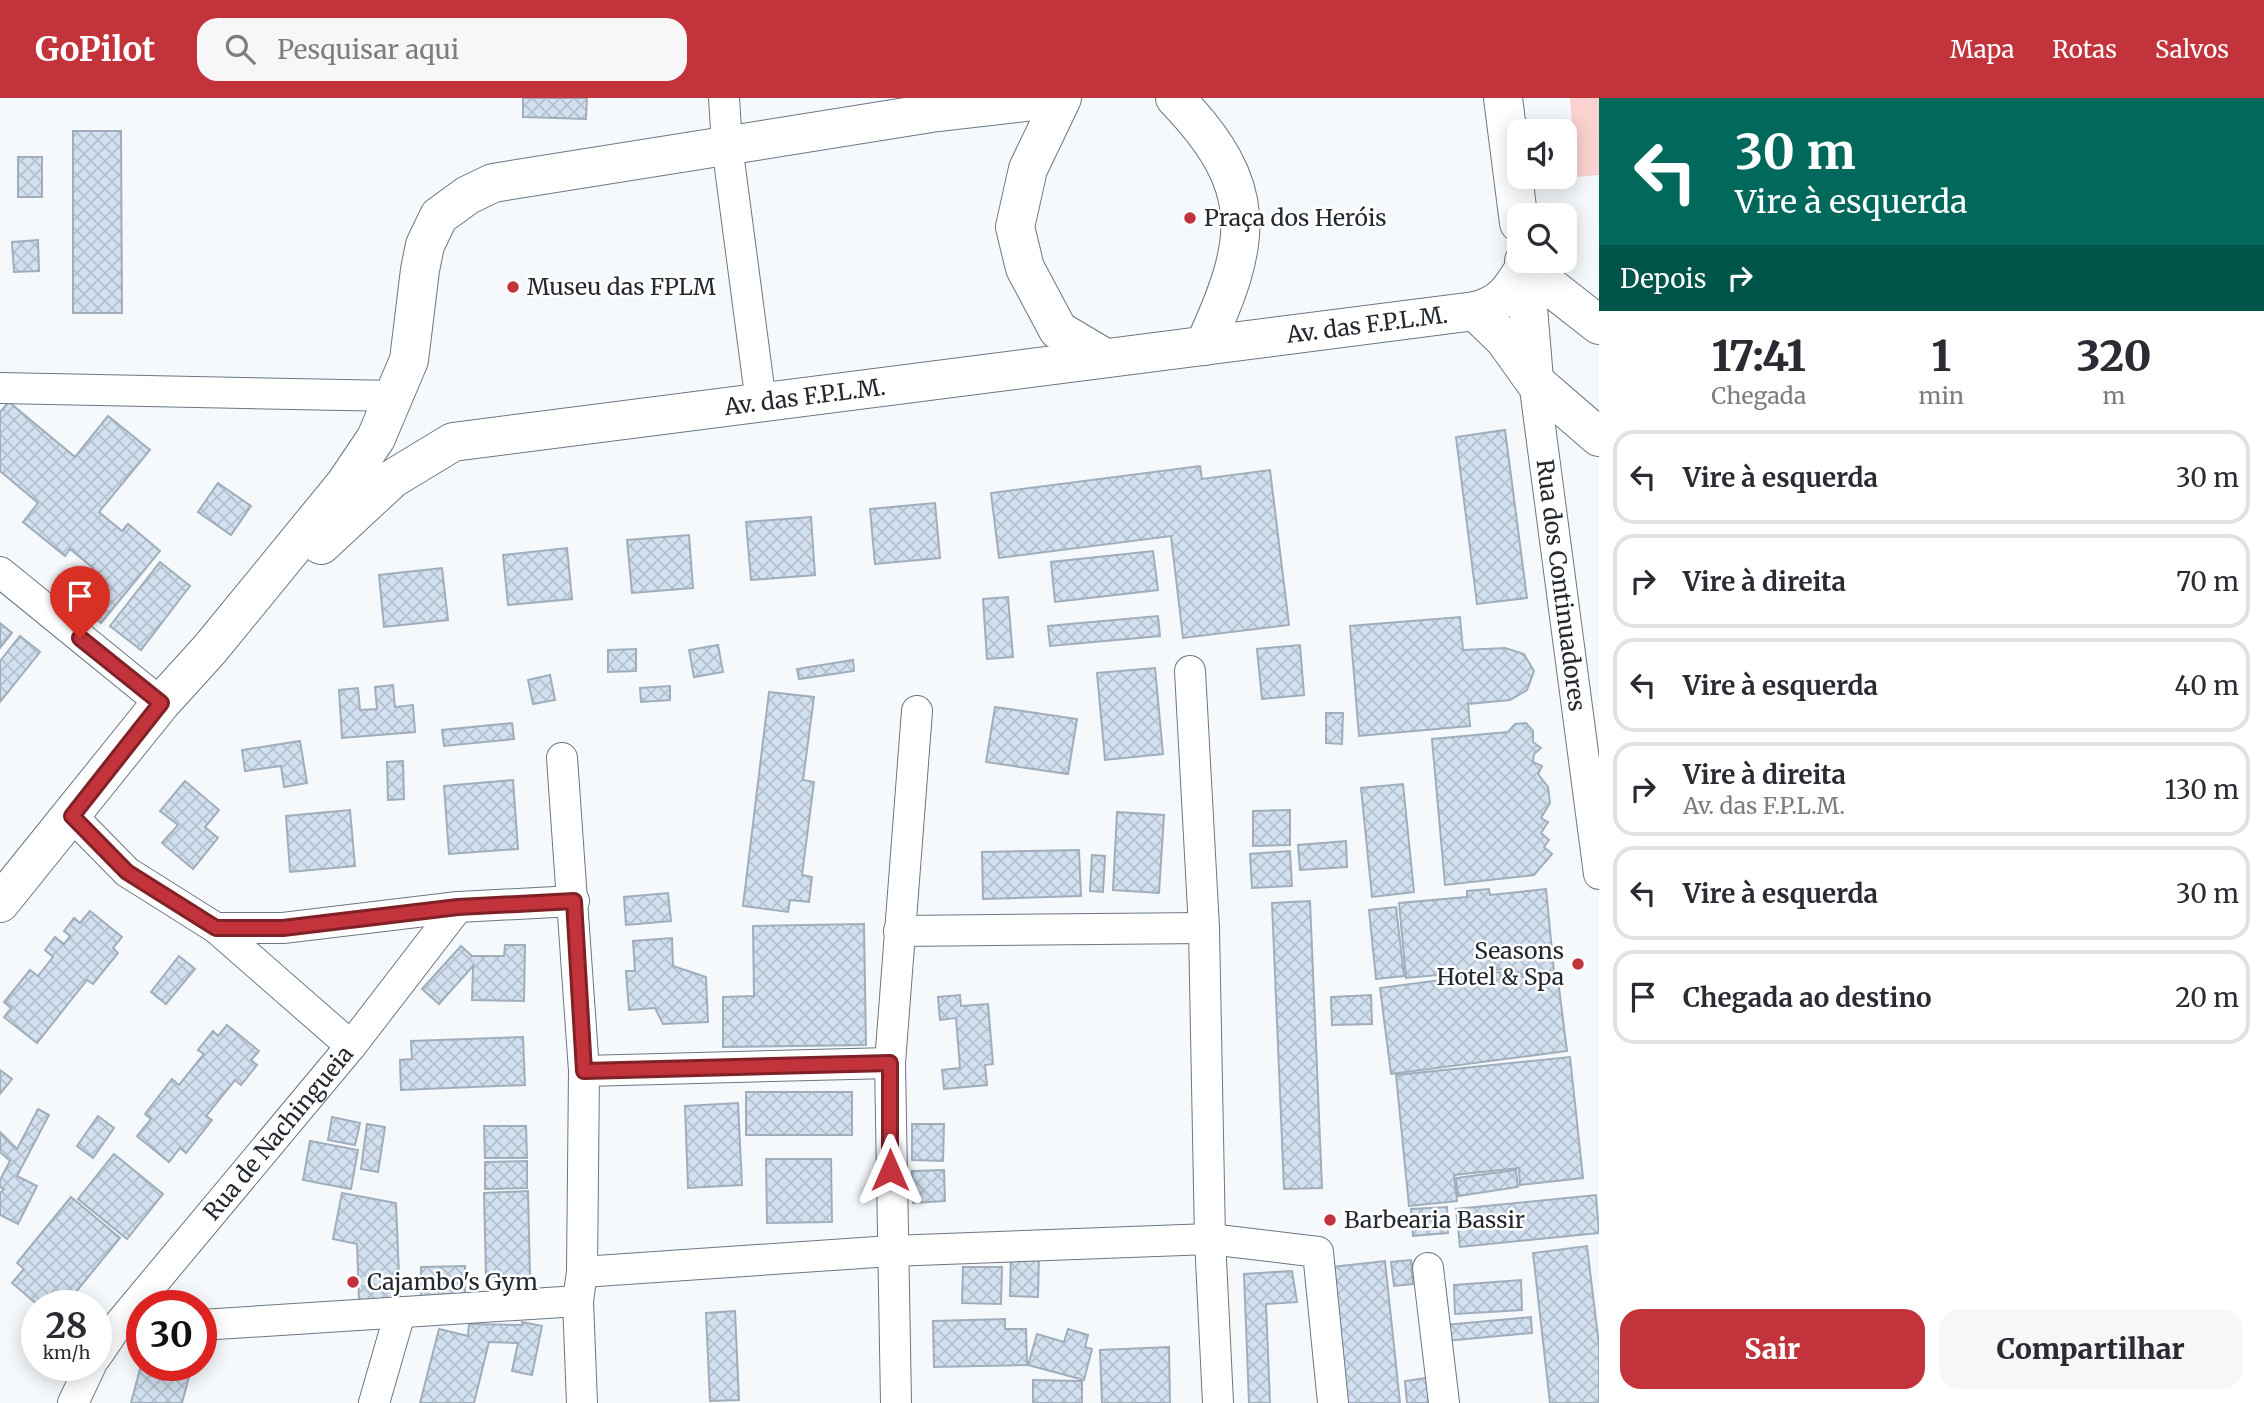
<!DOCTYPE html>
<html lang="pt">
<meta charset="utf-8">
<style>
:root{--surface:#fff;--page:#f7f7f7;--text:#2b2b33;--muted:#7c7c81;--line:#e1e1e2;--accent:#c3333c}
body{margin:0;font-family:Merriweather,serif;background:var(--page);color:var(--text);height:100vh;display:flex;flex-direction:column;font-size:26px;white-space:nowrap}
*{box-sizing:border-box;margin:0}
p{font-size:23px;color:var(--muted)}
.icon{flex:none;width:38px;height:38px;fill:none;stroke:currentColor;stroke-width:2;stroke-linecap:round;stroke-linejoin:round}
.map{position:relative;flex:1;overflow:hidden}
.panel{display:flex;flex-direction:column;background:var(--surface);width:665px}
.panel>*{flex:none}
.hud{background:#00695c;color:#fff;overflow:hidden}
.tools{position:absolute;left:1507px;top:21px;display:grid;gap:14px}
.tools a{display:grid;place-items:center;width:70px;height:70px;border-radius:14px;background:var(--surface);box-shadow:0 4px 18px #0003;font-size:35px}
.speed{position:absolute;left:21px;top:1192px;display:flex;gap:14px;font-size:35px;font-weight:700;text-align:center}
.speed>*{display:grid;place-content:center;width:91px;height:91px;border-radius:50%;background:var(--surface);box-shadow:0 4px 18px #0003;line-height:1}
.speed small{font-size:18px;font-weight:400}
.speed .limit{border:10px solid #d22;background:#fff;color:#111}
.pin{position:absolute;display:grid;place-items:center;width:60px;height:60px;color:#fff;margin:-72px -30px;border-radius:50% 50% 50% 0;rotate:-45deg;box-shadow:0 0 7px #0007}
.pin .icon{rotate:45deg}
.me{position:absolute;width:77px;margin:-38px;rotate:0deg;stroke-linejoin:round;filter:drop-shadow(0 0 5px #0008)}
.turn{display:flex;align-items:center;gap:24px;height:147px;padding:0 21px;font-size:32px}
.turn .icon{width:91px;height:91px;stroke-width:2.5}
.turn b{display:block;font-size:49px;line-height:60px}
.then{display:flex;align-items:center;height:66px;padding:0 21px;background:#0003;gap:14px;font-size:26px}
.eta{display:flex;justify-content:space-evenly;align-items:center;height:119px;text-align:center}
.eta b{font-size:42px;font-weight:800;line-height:49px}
.button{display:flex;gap:14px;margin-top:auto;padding:14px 21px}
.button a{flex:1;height:80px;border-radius:21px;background:var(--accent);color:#fff;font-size:28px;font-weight:800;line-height:80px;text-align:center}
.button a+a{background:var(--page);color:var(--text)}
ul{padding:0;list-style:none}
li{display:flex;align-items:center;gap:21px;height:94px;margin:0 14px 10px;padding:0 7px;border:4px solid var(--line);border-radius:21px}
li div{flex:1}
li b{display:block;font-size:26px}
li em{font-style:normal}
header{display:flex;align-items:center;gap:42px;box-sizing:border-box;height:98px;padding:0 35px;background:var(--accent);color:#fff}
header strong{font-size:33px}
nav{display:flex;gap:38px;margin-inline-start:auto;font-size:24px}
.search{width:490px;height:63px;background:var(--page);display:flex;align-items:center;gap:18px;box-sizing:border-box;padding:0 24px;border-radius:21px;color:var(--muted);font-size:26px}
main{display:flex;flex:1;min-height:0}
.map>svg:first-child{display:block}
</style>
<header>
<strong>GoPilot</strong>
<div class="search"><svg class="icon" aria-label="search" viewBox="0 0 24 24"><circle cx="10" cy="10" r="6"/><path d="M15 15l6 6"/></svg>Pesquisar aqui</div>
<nav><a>Mapa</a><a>Rotas</a><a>Salvos</a></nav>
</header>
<main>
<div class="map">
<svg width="1599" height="1305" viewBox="0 0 1599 1305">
<defs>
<pattern id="building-cross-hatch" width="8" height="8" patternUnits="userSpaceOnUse" patternTransform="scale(1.75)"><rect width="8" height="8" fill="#d2e0ef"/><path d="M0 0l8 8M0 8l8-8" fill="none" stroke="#b4c0cd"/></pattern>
</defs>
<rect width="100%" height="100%" fill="#f6f9fc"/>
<!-- pitch -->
<polygon fill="#fcd2d0" points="1570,0 1599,0 1599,77 1576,79"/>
<!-- building -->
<g fill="url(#building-cross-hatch)" stroke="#a0aebc" stroke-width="2">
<polygon points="523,0 587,0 586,21 523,19"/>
<polygon points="73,33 121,33 122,215 73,215"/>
<rect x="18" y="59" width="24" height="40"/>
<polygon points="38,142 39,173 14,174 12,144"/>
<polygon points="9,304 75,359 108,318 150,352 99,414 122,433 128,426 160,453 101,525 69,498 93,470 70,451 65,458 23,424 38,405 0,373 0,314"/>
<polygon points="1505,332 1527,500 1477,506 1456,339"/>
<polygon points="1200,368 1202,381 1270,372 1289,527 1183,540 1171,438 999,460 991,395"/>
<polygon points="218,385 251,408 231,437 198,414"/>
<polygon points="935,405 940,460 875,466 870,411"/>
<polygon points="811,419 815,477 751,482 746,424"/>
<polygon points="689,437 693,490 632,495 627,442"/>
<polygon points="567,450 572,501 508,507 503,457"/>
<polygon points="1153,453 1158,492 1055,504 1051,464"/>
<polygon points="160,464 190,488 141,552 110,528"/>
<polygon points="442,470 448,522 384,529 379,477"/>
<polygon points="1008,499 1013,559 987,561 983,501"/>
<polygon points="1158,518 1160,538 1050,548 1048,528"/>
<polygon points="1460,519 1463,552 1505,550 1524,556 1534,573 1527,592 1510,602 1468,606 1470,628 1359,638 1350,528"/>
<polygon points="0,525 12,535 0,550"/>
<polygon points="20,538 40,554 0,604 0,563"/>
<polygon points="718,547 723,574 694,579 689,552"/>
<polygon points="1300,547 1304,597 1262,601 1257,551"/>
<polygon points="636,551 636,573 608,574 608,552"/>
<polygon points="853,562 854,573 799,581 797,571"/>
<polygon points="1155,570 1163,656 1105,662 1097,575"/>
<polygon points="550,577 555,602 533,606 528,582"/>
<polygon points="393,587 395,609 413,607 415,634 342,640 339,592 358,590 360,612 377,611 375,589"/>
<polygon points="670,588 670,602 641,604 640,590"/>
<polygon points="769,594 814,599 803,682 814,684 802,777 812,779 809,804 790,802 788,814 743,808"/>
<polygon points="995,609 1077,621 1068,676 986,664"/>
<polygon points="1326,615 1343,615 1342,646 1326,645"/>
<polygon points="512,625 514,641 444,648 442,632"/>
<polygon points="1526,625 1533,633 1533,644 1541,650 1534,656 1533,664 1542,668 1538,676 1548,689 1550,705 1541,720 1548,724 1541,735 1549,742 1544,749 1552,756 1534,777 1445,787 1432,641 1508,634 1515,626"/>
<polygon points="300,643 307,685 284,689 281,668 245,673 242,652"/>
<polygon points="403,663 404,701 388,702 387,664"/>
<polygon points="513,682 518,751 449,756 444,688"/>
<polygon points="185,683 219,712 205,729 218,740 193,771 162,745 178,727 160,713"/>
<polygon points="1403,686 1414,794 1372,799 1361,690"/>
<polygon points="350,712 355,768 290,774 286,718"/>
<polygon points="1290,712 1290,747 1253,748 1253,713"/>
<polygon points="1117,714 1164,717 1159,795 1113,792"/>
<polygon points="1346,743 1347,769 1300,772 1298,747"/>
<polygon points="1079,752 1081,798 983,801 982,754"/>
<polygon points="1290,753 1292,788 1252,790 1250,756"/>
<polygon points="1092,757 1105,758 1103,794 1090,793"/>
<polygon points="1489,791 1490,797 1546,791 1554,873 1503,878 1503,871 1406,880 1399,805 1467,799 1467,793"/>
<polygon points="668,795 671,823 626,827 624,799"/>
<polygon points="1310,803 1322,1090 1284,1091 1272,805"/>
<polygon points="1396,809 1404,878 1376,881 1369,812"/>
<polygon points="90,813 122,839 113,850 118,855 93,886 87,882 37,945 4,919 11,910 4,904 30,872 38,878 53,859 45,852 55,839 64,846 70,838 64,833 74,820 80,825"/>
<polygon points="864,826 866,947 723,949 723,899 754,898 753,828"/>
<polygon points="672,840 673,868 706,879 708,924 663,926 655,910 629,912 626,873 635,873 633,843"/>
<polygon points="505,847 525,847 524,903 472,902 473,868 439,906 422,891 461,848 472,858 504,858"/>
<polygon points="179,858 195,871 166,906 151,894"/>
<polygon points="1500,874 1501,881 1557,874 1567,953 1391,976 1380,890"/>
<polygon points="960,897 961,908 988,906 993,966 985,967 987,987 944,991 942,972 960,970 956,920 940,922 938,899"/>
<polygon points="1371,897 1372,926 1332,927 1331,899"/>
<polygon points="227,927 259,953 251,962 257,967 241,987 235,982 206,1018 212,1022 186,1055 180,1050 169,1064 137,1038 151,1021 145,1016 172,981 179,987 204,956 198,952 213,933 218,938"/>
<polygon points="523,939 525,987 401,992 400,962 412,961 411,943"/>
<polygon points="1570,959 1583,1080 1520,1087 1519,1070 1454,1077 1457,1103 1409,1108 1396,977"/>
<polygon points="0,972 12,981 0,996"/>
<rect x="746" y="994" width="106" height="43"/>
<polygon points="738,1005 742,1087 688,1090 685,1008"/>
<polygon points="38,1011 49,1017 17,1078 37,1088 18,1126 0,1117 0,1095 4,1091 0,1089 0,1082 10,1063 0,1054 0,1034 17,1051"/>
<polygon points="98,1018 114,1030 93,1060 77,1048"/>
<polygon points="332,1019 360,1025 355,1047 328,1042"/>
<polygon points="367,1026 385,1029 378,1074 361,1071"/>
<polygon points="912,1026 944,1026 943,1063 912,1062"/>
<polygon points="484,1028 526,1028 527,1060 485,1060"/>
<polygon points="310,1043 358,1052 351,1091 303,1082"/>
<polygon points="114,1056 163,1096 127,1141 78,1101"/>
<polygon points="766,1061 831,1061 832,1124 767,1125"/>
<polygon points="527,1063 527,1090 485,1091 485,1064"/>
<polygon points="944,1072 945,1103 913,1105 912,1073"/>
<polygon points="1516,1072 1518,1089 1458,1098 1456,1080"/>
<polygon points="528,1093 530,1178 486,1179 484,1095"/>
<polygon points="342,1095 396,1105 400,1201 359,1203 357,1146 333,1141"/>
<polygon points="1596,1097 1599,1135 1460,1149 1456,1111"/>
<polygon points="71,1099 120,1140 66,1206 62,1202 57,1208 39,1208 12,1185 24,1171 17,1165"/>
<polygon points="1447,1109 1448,1135 1413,1138 1411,1111"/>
<polygon points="1587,1148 1599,1247 1599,1305 1550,1305 1533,1155"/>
<polygon points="1011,1155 1039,1156 1038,1199 1010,1198"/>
<polygon points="1411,1162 1413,1186 1394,1188 1391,1164"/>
<polygon points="1385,1163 1400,1305 1347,1305 1332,1169"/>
<polygon points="465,1168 465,1198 421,1198 421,1169"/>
<polygon points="963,1169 1002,1169 1001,1206 962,1205"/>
<polygon points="1292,1173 1297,1204 1266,1206 1270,1305 1249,1305 1244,1176"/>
<polygon points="1521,1182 1522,1212 1455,1216 1454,1187"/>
<polygon points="735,1213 739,1302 710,1303 706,1215"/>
<polygon points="1531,1219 1532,1235 1446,1243 1445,1227"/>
<polygon points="1005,1221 1005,1231 1026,1231 1027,1267 934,1269 933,1223"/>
<polygon points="522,1224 542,1228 532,1277 512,1273 518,1245 489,1244 474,1305 420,1305 439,1231 468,1238 469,1226 522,1227"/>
<polygon points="1068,1231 1088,1237 1085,1249 1092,1251 1084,1282 1028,1267 1037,1236 1064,1244"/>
<polygon points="1169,1249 1170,1305 1102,1305 1100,1252"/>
<polygon points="141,1267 189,1279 182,1305 131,1305"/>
<polygon points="1427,1280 1430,1305 1407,1305 1405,1283"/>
<polygon points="1033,1282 1082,1283 1082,1305 1033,1305"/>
</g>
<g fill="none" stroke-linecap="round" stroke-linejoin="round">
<!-- minor casing -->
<g stroke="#6a7784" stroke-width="32">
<g id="minor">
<polyline points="724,0 727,47 761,305"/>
<path id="s1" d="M1534,283l65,493"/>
<polyline points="0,290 395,298"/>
<polyline points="0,474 161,605"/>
<polyline points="1190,573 1204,830 1210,1141 1218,1305"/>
<polyline points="562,660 584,973 582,1174 578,1203 582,1305"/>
<polyline points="72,718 127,774 216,830 283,830 458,809 574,803"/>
<polyline points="216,830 351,948"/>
<polyline points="899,833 1204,830"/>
<polyline points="584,973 890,965"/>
<polyline points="1428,1170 1444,1305"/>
<polyline points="582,1174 891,1153 1210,1141 1318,1154 1333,1305"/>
<polyline points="201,1227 578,1203"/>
<path id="s2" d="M96,1259l19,-28 236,-283 107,-139"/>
<polyline points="73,1305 91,1267"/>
<polyline points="374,1305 400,1215"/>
<polyline points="896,1305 890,965 917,613"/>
</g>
</g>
<!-- major casing -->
<g stroke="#6a7784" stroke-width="40">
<g id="major">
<polyline points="1062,0 1028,71 1015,129 1025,170 1058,232 1105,260"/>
<path d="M1175,0c86,89 78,142 29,248"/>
<polyline points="1503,0 1519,125"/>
<polyline points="1524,163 1534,281"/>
<polyline points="1525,169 1599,227"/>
<polyline points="1475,213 1504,241 1534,283 1599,339"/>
<path id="s3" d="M321,447l71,-66 61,-37 1022,-131c27,-6 36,-21 50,-44"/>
<polyline points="0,805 161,605 210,551 345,386 376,340 409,262 420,172 425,147 439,118 468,97 493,85 931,15 1059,0"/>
</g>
</g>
<!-- minor -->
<use href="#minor" stroke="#fff" stroke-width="30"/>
<!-- major -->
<use href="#major" stroke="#fff" stroke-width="38"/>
</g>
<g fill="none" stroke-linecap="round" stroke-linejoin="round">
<!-- route casing -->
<g stroke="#7f2127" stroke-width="18">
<polyline id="route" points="80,540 161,605 72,718 127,774 216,830 283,830 458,809 574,803 584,973 890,965 890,1072"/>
</g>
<!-- route -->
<use href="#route" stroke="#c3333c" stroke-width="12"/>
</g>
<!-- markers -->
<g fill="#c3333c" stroke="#fff" stroke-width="2.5">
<circle cx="1190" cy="120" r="7"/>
<circle cx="513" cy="189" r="7"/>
<circle cx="1578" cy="866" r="7"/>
<circle cx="1330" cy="1122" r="7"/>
<circle cx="353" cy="1184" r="7"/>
</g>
<g text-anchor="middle" stroke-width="5" stroke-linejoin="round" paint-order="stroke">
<!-- poi labels -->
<g font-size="23" fill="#24292f" stroke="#fff" text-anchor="start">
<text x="1204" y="128">Praça dos Heróis</text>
<text x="527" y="197">Museu das FPLM</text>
<text x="1564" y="861" text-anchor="end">Seasons<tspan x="1564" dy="26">Hotel &amp; Spa</tspan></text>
<text x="1344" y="1130">Barbearia Bassir</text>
<text x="367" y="1192">Cajambo's Gym</text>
</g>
<!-- street labels -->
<g font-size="23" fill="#24292f" stroke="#fff">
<text dy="8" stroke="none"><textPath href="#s3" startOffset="1090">Av. das F.P.L.M.</textPath></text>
<text dy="8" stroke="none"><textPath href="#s3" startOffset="523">Av. das F.P.L.M.</textPath></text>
<text dy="8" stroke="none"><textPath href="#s1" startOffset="206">Rua dos Continuadores</textPath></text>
<text dy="8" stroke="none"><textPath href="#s2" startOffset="289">Rua de Nachingueia</textPath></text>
</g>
</g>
</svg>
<div class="tools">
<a><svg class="icon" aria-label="sound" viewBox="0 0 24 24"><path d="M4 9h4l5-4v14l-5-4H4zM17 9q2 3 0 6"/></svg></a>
<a><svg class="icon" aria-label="search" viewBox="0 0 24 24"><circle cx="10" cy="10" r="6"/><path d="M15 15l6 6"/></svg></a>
</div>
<div class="speed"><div>28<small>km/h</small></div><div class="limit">30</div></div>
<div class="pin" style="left:80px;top:540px;background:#d93025"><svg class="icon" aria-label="arrive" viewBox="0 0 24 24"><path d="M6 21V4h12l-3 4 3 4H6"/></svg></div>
<svg class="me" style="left:890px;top:1072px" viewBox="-20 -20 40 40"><path d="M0-17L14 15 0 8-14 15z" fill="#c3333c" stroke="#fff" stroke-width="4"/></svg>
</div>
<section class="panel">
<div class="hud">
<div class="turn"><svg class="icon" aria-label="left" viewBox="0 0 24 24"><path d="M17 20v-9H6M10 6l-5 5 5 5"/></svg><div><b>30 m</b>Vire à esquerda</div></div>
<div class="then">Depois<svg class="icon" aria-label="right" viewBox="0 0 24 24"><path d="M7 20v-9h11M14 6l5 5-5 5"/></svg></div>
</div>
<div class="eta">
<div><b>17:41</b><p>Chegada</p></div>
<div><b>1</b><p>min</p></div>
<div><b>320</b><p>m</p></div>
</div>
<ul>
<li><svg class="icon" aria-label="left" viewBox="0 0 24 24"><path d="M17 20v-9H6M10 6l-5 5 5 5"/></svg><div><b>Vire à esquerda</b></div><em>30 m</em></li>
<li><svg class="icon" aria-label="right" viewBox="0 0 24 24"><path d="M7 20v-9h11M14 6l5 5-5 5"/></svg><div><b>Vire à direita</b></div><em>70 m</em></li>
<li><svg class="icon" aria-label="left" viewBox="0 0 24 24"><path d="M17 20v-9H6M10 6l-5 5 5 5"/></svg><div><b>Vire à esquerda</b></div><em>40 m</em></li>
<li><svg class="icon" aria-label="right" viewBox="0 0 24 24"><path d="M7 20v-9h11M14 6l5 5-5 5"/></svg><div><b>Vire à direita</b><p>Av. das F.P.L.M.</p></div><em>130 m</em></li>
<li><svg class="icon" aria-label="left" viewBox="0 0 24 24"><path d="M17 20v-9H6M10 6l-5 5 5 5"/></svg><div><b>Vire à esquerda</b></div><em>30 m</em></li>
<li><svg class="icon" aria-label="arrive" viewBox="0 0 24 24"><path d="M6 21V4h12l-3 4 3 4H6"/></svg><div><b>Chegada ao destino</b></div><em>20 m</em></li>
</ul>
<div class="button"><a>Sair</a><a>Compartilhar</a></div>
</section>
</main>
